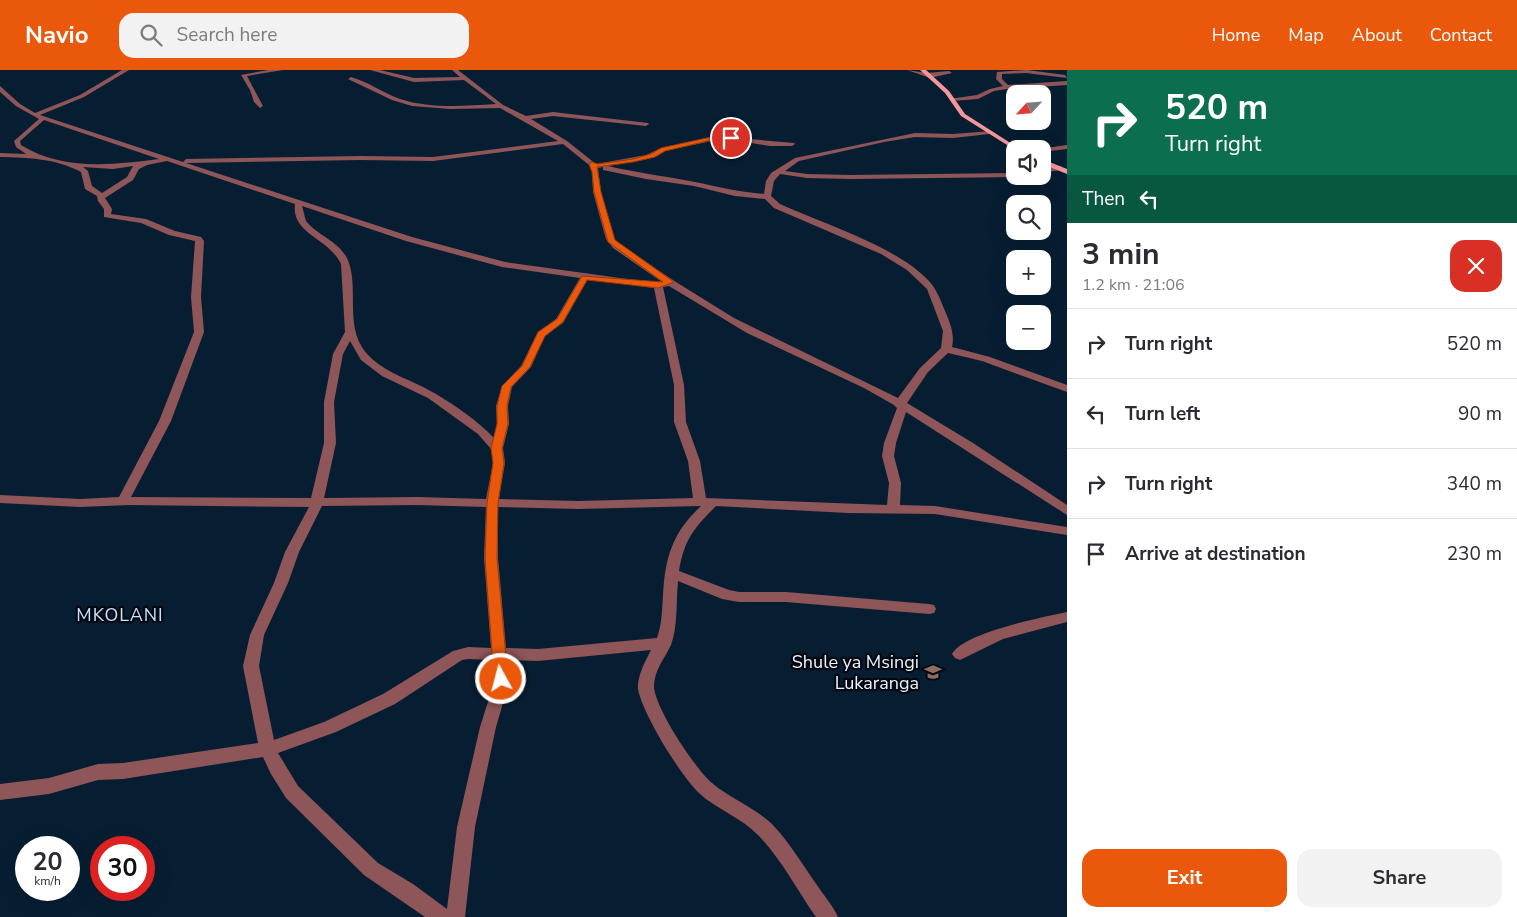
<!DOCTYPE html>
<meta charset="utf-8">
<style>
:root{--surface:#fff;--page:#f2f2f3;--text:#2b2b33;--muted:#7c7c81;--line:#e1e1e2;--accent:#ea580c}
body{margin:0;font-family:"Nunito Sans",sans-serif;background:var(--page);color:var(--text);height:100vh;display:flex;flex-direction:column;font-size:19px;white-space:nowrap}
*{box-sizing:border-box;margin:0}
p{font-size:16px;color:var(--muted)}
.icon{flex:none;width:28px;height:28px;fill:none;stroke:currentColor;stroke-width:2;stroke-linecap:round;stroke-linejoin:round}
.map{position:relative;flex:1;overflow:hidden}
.side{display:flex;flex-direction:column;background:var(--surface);width:450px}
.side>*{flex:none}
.banner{background:#0b6e4f;color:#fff;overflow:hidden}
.needle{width:32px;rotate:244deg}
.buttons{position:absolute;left:1006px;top:15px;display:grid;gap:10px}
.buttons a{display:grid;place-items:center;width:45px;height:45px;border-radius:10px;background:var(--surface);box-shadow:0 5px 20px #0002;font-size:25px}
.speed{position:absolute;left:15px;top:766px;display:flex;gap:10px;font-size:25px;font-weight:700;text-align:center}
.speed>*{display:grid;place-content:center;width:65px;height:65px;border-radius:50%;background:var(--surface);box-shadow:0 5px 20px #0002;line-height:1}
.speed small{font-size:12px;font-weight:400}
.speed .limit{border:8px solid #d22;background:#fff;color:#111}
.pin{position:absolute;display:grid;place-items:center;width:42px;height:42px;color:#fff;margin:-21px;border:2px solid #fff;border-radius:50%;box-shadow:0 1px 5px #0007}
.me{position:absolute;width:55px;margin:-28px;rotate:353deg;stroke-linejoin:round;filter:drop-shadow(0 0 4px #0008)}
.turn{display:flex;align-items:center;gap:18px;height:105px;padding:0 15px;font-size:22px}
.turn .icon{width:65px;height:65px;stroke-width:2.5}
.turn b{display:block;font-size:35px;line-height:42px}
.then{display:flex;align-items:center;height:48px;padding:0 15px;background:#0003;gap:10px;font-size:19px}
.round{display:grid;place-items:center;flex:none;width:52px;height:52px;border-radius:15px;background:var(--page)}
.summary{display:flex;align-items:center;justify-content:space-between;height:85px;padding:0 15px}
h1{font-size:30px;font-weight:700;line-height:38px}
.primary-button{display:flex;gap:10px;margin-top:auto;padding:10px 15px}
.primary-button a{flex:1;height:58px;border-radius:15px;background:var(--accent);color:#fff;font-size:20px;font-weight:700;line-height:58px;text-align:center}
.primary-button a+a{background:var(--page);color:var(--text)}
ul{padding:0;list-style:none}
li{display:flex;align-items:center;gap:15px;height:70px;padding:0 15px;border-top:1px solid var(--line)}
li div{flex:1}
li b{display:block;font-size:19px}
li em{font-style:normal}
header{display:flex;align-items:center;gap:30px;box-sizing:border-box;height:70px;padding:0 25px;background:var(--accent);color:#fff}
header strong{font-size:24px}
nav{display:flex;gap:28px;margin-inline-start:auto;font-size:18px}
.search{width:350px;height:45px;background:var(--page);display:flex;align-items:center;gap:12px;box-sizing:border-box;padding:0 18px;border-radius:15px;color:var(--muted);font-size:19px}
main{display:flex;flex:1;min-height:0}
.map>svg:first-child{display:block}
</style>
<header>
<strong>Navio</strong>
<div class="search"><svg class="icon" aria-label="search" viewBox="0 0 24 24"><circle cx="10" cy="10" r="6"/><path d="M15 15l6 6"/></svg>Search here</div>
<nav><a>Home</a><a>Map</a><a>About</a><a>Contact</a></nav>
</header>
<main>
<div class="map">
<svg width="1067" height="847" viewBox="0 0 1067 847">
<rect width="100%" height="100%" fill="#071e32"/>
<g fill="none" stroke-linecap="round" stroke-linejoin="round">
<!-- minor -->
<g fill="#8e5658" fill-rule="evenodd">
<path d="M122,0h7l-45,27 -44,18 143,47 3,-3 175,-3 72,1 125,-16 -58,-33 -50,1 -38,-3 -20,-6 -44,-21 3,-2c18,5 32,16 49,22 31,10 65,7 96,5l-32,-24 -50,2 -44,-12h10l34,8 46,-1 -8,-7h6l45,35 23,11 27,-4 95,11 1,1 -3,2 -93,-10 -22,3 36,22 29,23 50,-9 15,-7 55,-12 78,7 1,1 -3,2h-22l-39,-6h-15l-51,11 -17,8 -40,7c29,7 58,10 87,16 24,5 45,10 69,12l2,-13 5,-8 24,-15 120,-25 38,1 38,-3v2l-2,1 -36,4 -38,-1 -31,5 -85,19 -14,10 22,3 44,1 164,-2v3l3,1 -167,2 -44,-1 -27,-4 -6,7 -3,15 9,8c42,19 114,42 146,74 10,9 14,21 19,33 5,12 10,23 7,36l38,10 77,28v7l-85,-31 -34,-8 -20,19 -21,31 66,40 94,62v10l-161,-103 -10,31 -2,13 7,27 -1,22 35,1 132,21v8l-132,-21 -87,-1 -132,-7c-22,22 -32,34 -37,65l50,19 10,2h47l143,12 5,1 2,4 -2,4 -5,1 -143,-12h-47l-17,-3 -44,-18c-2,21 0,45 -7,64 -6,13 -17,25 -17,41 0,21 42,84 58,97 19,16 42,24 60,41 18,19 32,43 47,64 7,10 14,18 19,29h-22c-19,-27 -34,-57 -57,-81 -17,-18 -41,-26 -59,-42 -18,-16 -58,-81 -62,-105 -1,-13 7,-27 13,-39l-113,11 -31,-1 1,26 -12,41 -21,100 -10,90h-40l-61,-42 -78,-77 -15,-24 -8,-17 -140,22 -25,1 -49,14 -49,6v-16l49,-6 49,-14 25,-1 135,-20 -15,-77 7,-31 24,-52 11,-31 24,-45 -180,-2 -49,2 -80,-4v-8l80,4 39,-2 40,-76 35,-89 -3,-35 4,-56 -26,-6 -28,-12 -37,-6v-8l-6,-8 -1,-5 -12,-7 -4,-17c-26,-14 -52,-14 -81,-15v-4l26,1 -10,-7 -2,-6 25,-22 -23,-13 -16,-14v-6l20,18 15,9 45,-18zM44,50l115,39c-46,6 -97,12 -138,-14l-1,-4zM563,74l26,21 3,7 1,20 13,47 7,9 49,34h-13l-144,-20 -93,-25 -226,-74 175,-3 72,1zM167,91l128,43c-4,30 34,34 46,60l4,68 -12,22 -9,48v41l-13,55 -180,-1 40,-76 33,-89 -3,-35 3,-56 -3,-4 -26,-6 -29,-12 -35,-5 1,-5 -7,-11 28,-18 6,-11 8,-4zM133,96l-6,11 -25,16 -10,-7 -4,-15 -5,-4 30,2zM603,97v3l43,9 48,7 41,10 30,3 9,9 107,46 26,16 20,19 16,42 -2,17 -21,20 -22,30 -164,-80 -58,-36 -57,-38 -6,-7 -12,-45 -3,-24zM302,136l104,35 96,26 78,11 -24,41 -18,13 -17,34 -19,20 -6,20 1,18 -3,14c-16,-17 -38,-32 -58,-44 -21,-13 -47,-19 -66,-37 -27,-26 -11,-64 -21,-94 -7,-21 -30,-26 -43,-42zM588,209l66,9 20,97v37l14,39 5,37 -115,3 -79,-2 6,-36 -2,-15 6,-24 -1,-18 4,-19 19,-20 14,-31 18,-13zM669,216l78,47 117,55 30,17 3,3 -13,35 -2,13 7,27 -2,22 -181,-7 -6,-37 -14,-39 -2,-37 -21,-98zM350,271l11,19 21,16 46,22 50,36 13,15 2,14 -7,36 -68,-2 -94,1 12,-55 -2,-41 9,-48zM418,435l68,2 -2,51 7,90 -23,-1 -15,4 -70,43 -59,28 -50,18 -15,-74 5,-31 24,-52 11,-31 23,-46zM701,436c-29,27 -36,52 -38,90 -1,14 -1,28 -6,42l-119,11 -32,-1 -8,-90v-51l80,2zM468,589l24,1 1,26 -13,41 -23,100 -10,82 -34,-25 -35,-21 -80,-77 -20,-33 58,-21 59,-28 67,-44z"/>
<polygon points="268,0 283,0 247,6 263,36 260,38 254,32 250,20 241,5"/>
<polygon points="907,0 927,3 949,1 952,3 930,8"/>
<polygon points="1027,0 1065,5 1067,8 1026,3 1002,4 1002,9 1008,15 1067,11 1067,15 1007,19 994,21 978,29 952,31 949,29 977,25 990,19 1003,16 996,9 997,2"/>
<polygon points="1067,75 1067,79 1042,82 1042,79 1039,79"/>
<polygon points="1058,96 1061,96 1061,100 1042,103 1042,99"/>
<path d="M1067,542v10l-64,17 -43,21 -5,-2 -3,-4c11,-21 91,-37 115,-42z"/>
</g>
<!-- major -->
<g fill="#f5979a" fill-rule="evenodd">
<polygon points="920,0 926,0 949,21 965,44 1020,79 1015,79 1015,80 961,46 945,23"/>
<polygon points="1042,89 1067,99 1067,104 1042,94"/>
</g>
</g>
<!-- route -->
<polygon fill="#ea580c" stroke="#983908" points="716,66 734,68 731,70 716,69 665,81 655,87 633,92 597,97 601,122 615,170 674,212 658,218 587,210 563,252 545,266 530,297 511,317 507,336 508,354 502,378 504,393 498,433 497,488 508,609 506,613 501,615 496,613 494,609 485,488 487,433 493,393 491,378 497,354 497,336 502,316 522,296 538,262 557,249 582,206 663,212 608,172 594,122 592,102 589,94 592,92 598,94 633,89 651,84 661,78"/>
<!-- icons -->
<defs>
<g id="school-bare" transform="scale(1.35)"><path d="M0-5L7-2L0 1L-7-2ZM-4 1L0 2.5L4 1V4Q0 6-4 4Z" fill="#8d6e63" stroke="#020710" stroke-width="2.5" paint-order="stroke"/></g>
</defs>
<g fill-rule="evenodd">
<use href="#school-bare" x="933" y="602"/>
</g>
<g text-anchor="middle" stroke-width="4.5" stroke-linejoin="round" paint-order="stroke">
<!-- quarter labels -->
<g font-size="18" letter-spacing="1" fill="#c7e2fe" stroke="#020710">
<text x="120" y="551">MKOLANI</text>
</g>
<!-- near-poi labels -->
<g font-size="18" fill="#ecf4fd" stroke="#020710" text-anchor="end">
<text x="919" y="598">Shule ya Msingi<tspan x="919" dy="21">Lukaranga</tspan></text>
</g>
</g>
</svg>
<div class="buttons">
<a><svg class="needle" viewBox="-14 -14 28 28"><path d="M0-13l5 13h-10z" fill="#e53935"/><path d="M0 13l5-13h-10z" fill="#7c7c81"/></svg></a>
<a><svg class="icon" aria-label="sound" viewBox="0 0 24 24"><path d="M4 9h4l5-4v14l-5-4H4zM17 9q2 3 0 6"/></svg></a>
<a><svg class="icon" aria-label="search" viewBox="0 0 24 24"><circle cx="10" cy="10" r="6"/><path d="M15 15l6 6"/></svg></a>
<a>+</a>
<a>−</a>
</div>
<div class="speed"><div>20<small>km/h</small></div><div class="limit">30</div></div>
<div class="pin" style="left:731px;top:68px;background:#d93025"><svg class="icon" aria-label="arrive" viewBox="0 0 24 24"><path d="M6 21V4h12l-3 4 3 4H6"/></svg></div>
<svg class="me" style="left:501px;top:609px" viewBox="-20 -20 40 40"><circle r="17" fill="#ea580c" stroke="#fff" stroke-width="3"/><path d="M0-11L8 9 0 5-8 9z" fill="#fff"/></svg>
</div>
<section class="side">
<div class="banner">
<div class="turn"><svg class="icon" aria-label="right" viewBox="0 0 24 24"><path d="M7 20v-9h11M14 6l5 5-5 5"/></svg><div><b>520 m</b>Turn right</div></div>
<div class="then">Then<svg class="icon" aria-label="left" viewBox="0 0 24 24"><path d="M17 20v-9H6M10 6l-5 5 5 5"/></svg></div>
</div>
<div class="summary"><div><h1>3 min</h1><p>1.2 km · 21:06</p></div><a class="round" style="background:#d93025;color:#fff"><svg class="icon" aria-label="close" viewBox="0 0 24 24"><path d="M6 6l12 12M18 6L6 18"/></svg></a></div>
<ul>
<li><svg class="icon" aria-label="right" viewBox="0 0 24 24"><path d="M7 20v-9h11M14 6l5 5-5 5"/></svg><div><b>Turn right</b></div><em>520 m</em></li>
<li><svg class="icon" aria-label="left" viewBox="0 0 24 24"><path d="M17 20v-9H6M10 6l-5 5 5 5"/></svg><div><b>Turn left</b></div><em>90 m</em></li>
<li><svg class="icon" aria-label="right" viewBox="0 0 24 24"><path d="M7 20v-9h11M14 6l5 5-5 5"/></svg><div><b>Turn right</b></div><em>340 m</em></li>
<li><svg class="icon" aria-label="arrive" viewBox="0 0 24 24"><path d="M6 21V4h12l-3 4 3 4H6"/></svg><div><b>Arrive at destination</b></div><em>230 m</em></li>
</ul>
<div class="primary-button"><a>Exit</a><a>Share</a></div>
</section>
</main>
